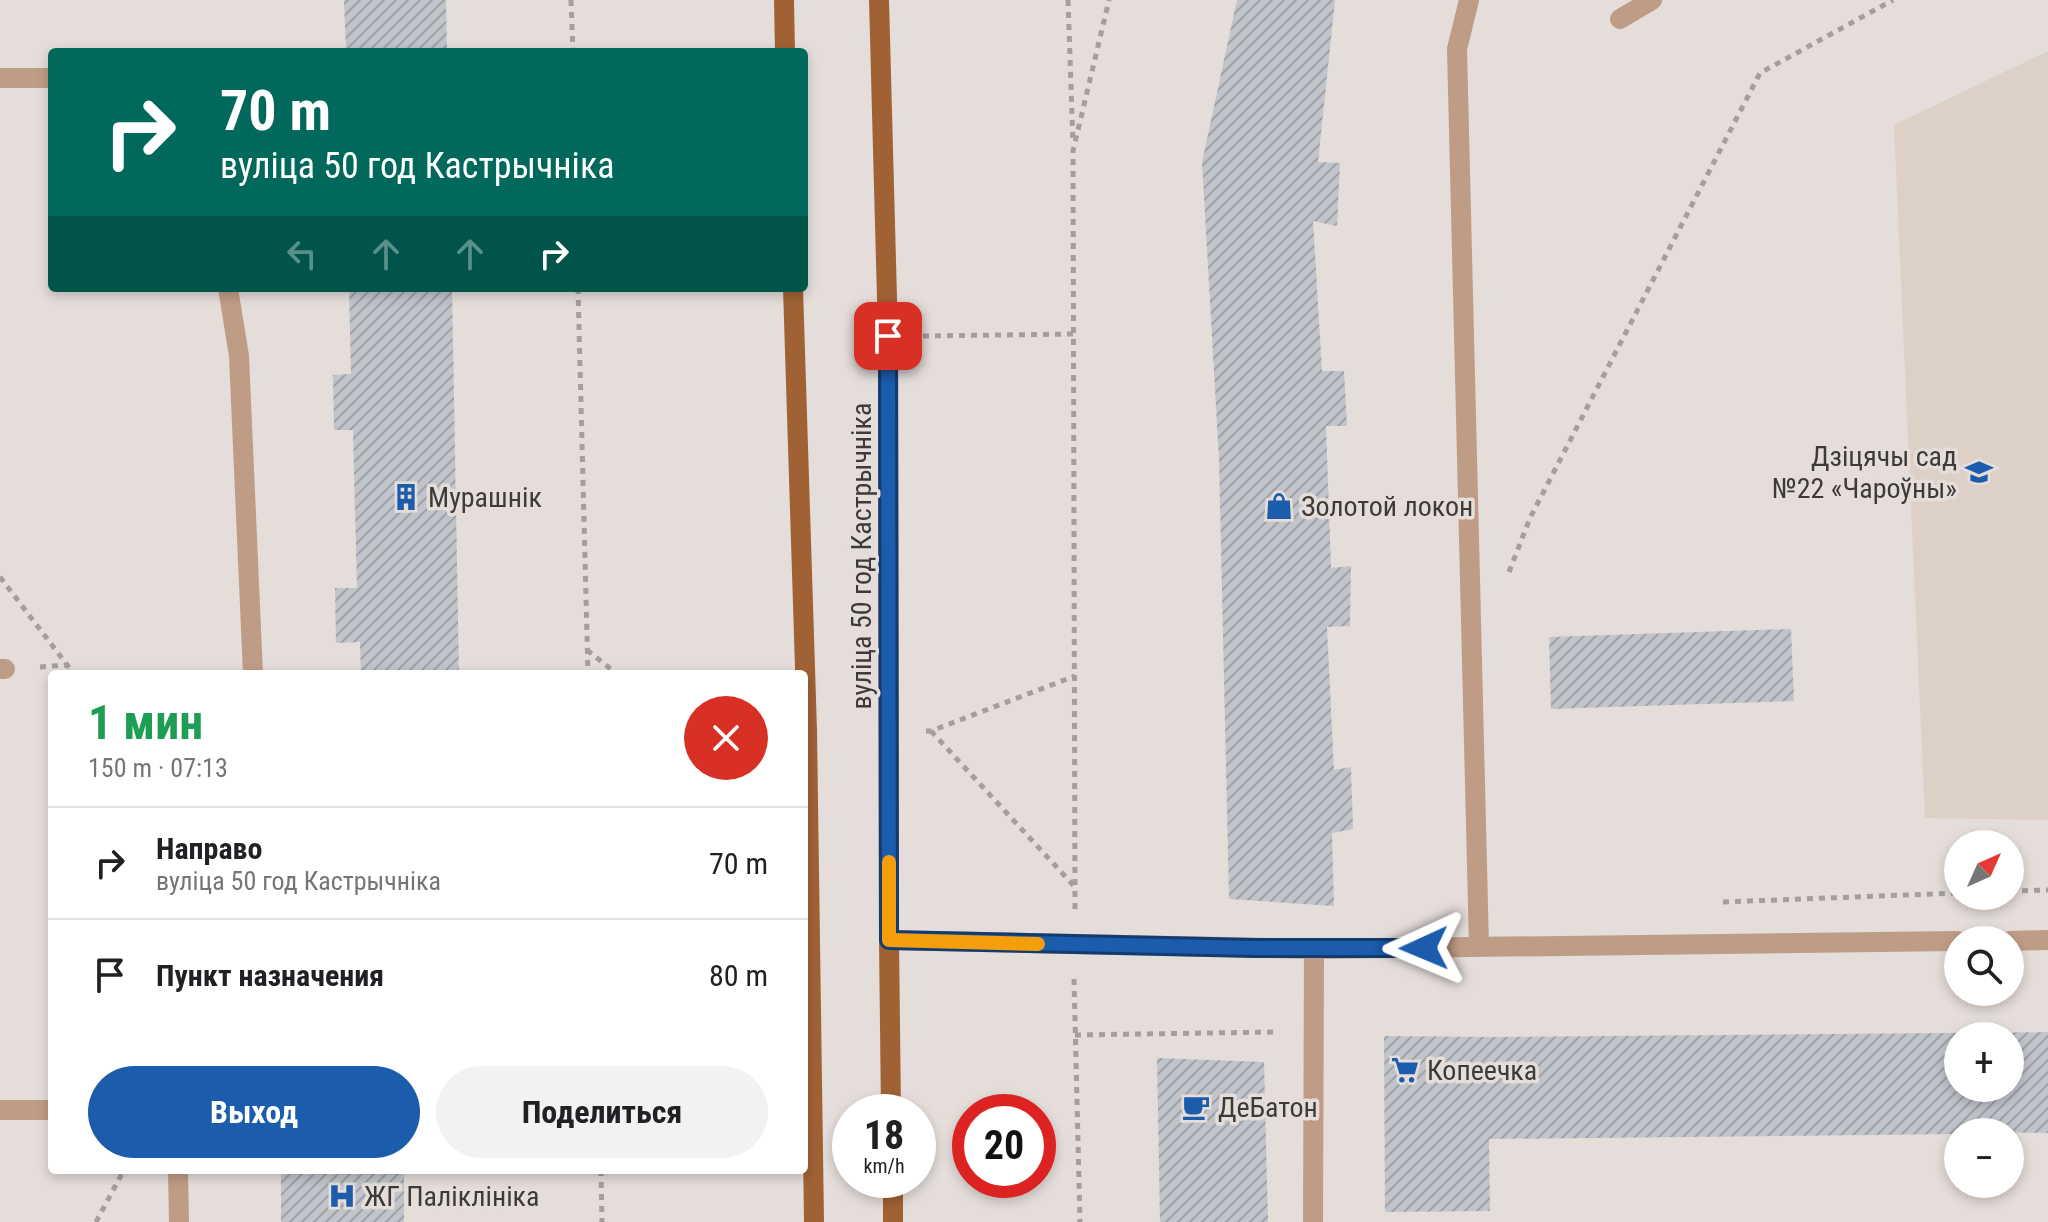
<!DOCTYPE html>
<html lang="ru">
<meta charset="utf-8">
<style>
:root{--surface:#fff;--page:#f2f2f2;--text:#202124;--muted:#757577;--line:#e0e0e0;--accent:#1b5cad}
body{margin:0;font-family:"Roboto Condensed",sans-serif;background:var(--page);color:var(--text);height:100vh;display:flex;flex-direction:column;font-size:30px;white-space:nowrap}
*{box-sizing:border-box;margin:0}
p{font-size:26px;color:var(--muted)}
.icon{flex:none;width:44px;height:44px;fill:none;stroke:currentColor;stroke-width:2;stroke-linecap:round;stroke-linejoin:round}
.map{position:relative;flex:1;overflow:hidden}
.side{position:absolute;left:48px;top:670px;width:760px;height:504px;display:flex;flex-direction:column;background:var(--surface);border-radius:8px;box-shadow:0 4px 12px #0003}
.side>*{flex:none}
.hud{position:absolute;left:48px;top:48px;width:760px;height:244px;border-radius:8px;box-shadow:0 4px 12px #0003;background:#00695c;color:#fff;overflow:hidden}
.needle{width:52px;rotate:45deg}
.controls{position:absolute;left:1944px;top:830px;display:grid;gap:16px}
.controls a{display:grid;place-items:center;width:80px;height:80px;border-radius:50%;background:var(--surface);box-shadow:0 4px 12px #0003;font-size:40px}
.speed{position:absolute;left:832px;top:1094px;display:flex;gap:16px;font-size:40px;font-weight:700;text-align:center}
.speed>*{display:grid;place-content:center;width:104px;height:104px;border-radius:50%;background:var(--surface);box-shadow:0 4px 12px #0003;line-height:1}
.speed small{font-size:20px;font-weight:400}
.speed .limit{border:12px solid #d22;background:#fff;color:#111}
.pin{position:absolute;display:grid;place-items:center;width:68px;height:68px;color:#fff;margin:-34px;border-radius:16px;box-shadow:0 4px 12px #0006}
.me{position:absolute;width:88px;margin:-44px;rotate:269deg;stroke-linejoin:round;filter:drop-shadow(0 0 6px #0008)}
.turn{display:flex;align-items:center;gap:28px;height:168px;padding:0 40px;font-size:36px}
.turn .icon{width:104px;height:104px;stroke-width:2.5}
.turn b{display:block;font-size:56px;line-height:68px}
.lanes{display:flex;align-items:center;height:76px;padding:0 40px;background:#0003;justify-content:center;gap:40px;direction:ltr}
.lanes .off{opacity:.35}
.round{display:grid;place-items:center;flex:none;width:84px;height:84px;border-radius:42px;background:var(--page)}
.headline{display:flex;align-items:center;justify-content:space-between;height:136px;padding:0 40px}
h1{font-size:48px;font-weight:700;line-height:60px;color:#1e9e55}
.primary-button{display:flex;gap:16px;margin-top:auto;padding:16px 40px}
.primary-button a{flex:1;height:92px;border-radius:48px;background:var(--accent);color:#fff;font-size:32px;font-weight:700;line-height:92px;text-align:center}
.primary-button a+a{background:var(--page);color:var(--text)}
ul{padding:0;list-style:none}
li{display:flex;align-items:center;gap:24px;height:112px;padding:0 40px;border-top:2px solid var(--line)}
li div{flex:1}
li b{display:block;font-size:30px}
li em{font-style:normal}
.map>svg:first-child{display:block}
</style>
<div class="map">
<svg width="2048" height="1222" viewBox="0 0 2048 1222">
<defs>
<pattern id="building-hatch" width="6" height="6" patternUnits="userSpaceOnUse" patternTransform="scale(2)"><rect width="6" height="6" fill="#c1c5cb"/><path d="M-1 1l2-2M0 6l6-6M5 7l2-2" fill="none" stroke="#9ea1a6"/></pattern>
</defs>
<rect width="100%" height="100%" fill="#e4ddd9"/>
<!-- built -->
<polygon fill="#ddd0c7" points="2048,51 2048,820 1925,818 1894,125"/>
<!-- building -->
<g fill="url(#building-hatch)" fill-rule="evenodd">
<polygon points="344,0 446,0 447,52 346,52"/>
<polygon points="1237,0 1335,0 1318,162 1340,163 1337,226 1313,221 1322,371 1344,371 1347,426 1326,426 1331,568 1351,566 1350,626 1327,627 1334,770 1351,767 1353,829 1332,833 1334,906 1229,899 1219,459 1202,162"/>
<polygon points="349,288 452,288 459,674 361,674 360,642 336,643 335,588 357,588 353,430 334,430 333,375 351,374"/>
<polygon points="1791,629 1794,701 1551,709 1549,637"/>
<path d="M2048,1032v101l-90,-1v2l-469,5 1,72 -105,1 -1,-176 104,1zM1958,1036h52v52h-52z"/>
<polygon points="1157,1058 1264,1062 1268,1222 1160,1222"/>
<rect x="281" y="1170" width="123" height="52"/>
</g>
<g fill="none" stroke-linecap="round" stroke-linejoin="round">
<!-- path -->
<g stroke="#a49f9c" stroke-width="5" stroke-dasharray="6 6" stroke-linecap="butt">
<polyline points="571,0 573,52"/>
<polyline points="1068,0 1073,143"/>
<polyline points="578,288 588,674"/>
<polyline points="923,336 1074,334"/>
<polyline points="1509,572 1530,518 1760,73 1893,0"/>
<polyline points="0,577 74,674"/>
<polyline points="587,650 617,674"/>
<polyline points="40,667 66,665"/>
<polyline points="926,731 931,731 1075,676"/>
<polyline points="931,731 1075,887"/>
<polyline points="2010,891 2048,890"/>
<polyline points="1723,902 1958,893"/>
<polyline points="1075,909 1073,151 1109,0"/>
<polyline points="1074,979 1080,1222"/>
<polyline points="1075,1035 1276,1032"/>
<polyline points="601,1170 602,1222"/>
<polyline points="96,1222 124,1170"/>
</g>
<!-- minor -->
<g stroke="#bf9c85" stroke-width="20">
<polyline points="1469,0 1457,49 1479,947"/>
<polyline points="1620,19 1652,0"/>
<polyline points="0,78 52,78"/>
<polyline points="228,288 239,356 253,674"/>
<polyline points="0,669 5,669"/>
<polyline points="889,940 1314,949 1958,941"/>
<polyline points="2010,941 2048,940"/>
<polyline points="0,1110 52,1110"/>
<polyline points="178,1170 179,1222"/>
<polyline points="1313,1222 1314,949"/>
</g>
<!-- major -->
<g stroke="#a06235" stroke-width="20">
<polyline points="784,0 785,52"/>
<polyline points="879,0 888,336 889,940 891,1112"/>
<polyline points="793,288 807,731 814,1222"/>
<polyline points="893,1180 893,1222"/>
</g>
</g>
<g fill="none" stroke-linecap="round" stroke-linejoin="round">
<!-- route casing -->
<g stroke="#123c70" stroke-width="20">
<polyline id="route" points="888,336 889,940 1254,948 1424,948"/>
</g>
<!-- route -->
<use href="#route" stroke="#1b5cad" stroke-width="14"/>
<!-- slow -->
<polyline stroke="#f59e0b" stroke-width="14" points="889,862 889,940 1038,944"/>
</g>
<!-- icons -->
<defs>
<g id="school-bare" transform="scale(2.16)"><path d="M0-5L7-2L0 1L-7-2ZM-4 1L0 2.5L4 1V4Q0 6-4 4Z" fill="#1b5cad" stroke="#e4ddd9" stroke-width="2.5" paint-order="stroke"/></g>
<g id="building-bare" transform="scale(2.16)"><path d="M-4-6H4V6H1V3H-1V6H-4ZM-2.5-4.3h1.7v1.8h-1.7ZM.8-4.3h1.7v1.8H.8ZM-2.5-1h1.7V.8h-1.7ZM.8-1h1.7V.8H.8Z" fill="#1b5cad" stroke="#e4ddd9" stroke-width="2.5" paint-order="stroke"/></g>
<g id="shop-bare" transform="scale(2.16)"><path d="M-5-2.5h2.3a2.7 3.5 0 0 1 5.4 0H5L5.5 6h-11ZM-1.5-2.5h3a1.5 2.3 0 0 0-3 0Z" fill="#1b5cad" stroke="#e4ddd9" stroke-width="2.5" paint-order="stroke"/></g>
<g id="supermarket-bare" transform="scale(2.16)"><path d="M-6-5.5h2.5l.6 2H6L4.5 2H-2.5L-4.4-4H-6ZM-1.5 3.2a1.3 1.3 0 1 0 .1 0ZM3 3.2a1.3 1.3 0 1 0 .1 0Z" fill="#1b5cad" stroke="#e4ddd9" stroke-width="2.5" paint-order="stroke"/></g>
<g id="cafe-bare" transform="scale(2.16)"><path d="M-5.5-4.5H6V0H3Q3 3.5 0 3.5H-2.5Q-5.5 3.5-5.5 0ZM3-3.2v2h1.7v-2ZM-6 4.5H4V6H-6Z" fill="#1b5cad" stroke="#e4ddd9" stroke-width="2.5" paint-order="stroke"/></g>
<g id="hospital-bare" transform="scale(2.16)"><path d="M-5-5h3v3.5h4V-5h3V5h-3V1.5h-4V5h-3Z" fill="#1b5cad" stroke="#e4ddd9" stroke-width="2.5" paint-order="stroke"/></g>
</defs>
<g fill-rule="evenodd">
<use href="#school-bare" x="1979" y="472"/>
<use href="#building-bare" x="406" y="497"/>
<use href="#shop-bare" x="1279" y="506"/>
<use href="#supermarket-bare" x="1405" y="1070"/>
<use href="#cafe-bare" x="1196" y="1107"/>
<use href="#hospital-bare" x="342" y="1196"/>
</g>
<g text-anchor="middle" stroke-width="7" stroke-linejoin="round" paint-order="stroke">
<!-- poi labels -->
<g font-size="28" fill="#3d3b39" stroke="#e4ddd9" text-anchor="start">
<text x="1957" y="466" text-anchor="end">Дзіцячы сад<tspan x="1957" dy="32">№22 «Чароўны»</tspan></text>
<text x="428" y="507">Мурашнік</text>
<text x="1301" y="516">Золотой локон</text>
<text x="1427" y="1080">Копеечка</text>
<text x="1218" y="1117">ДеБатон</text>
<text x="364" y="1206">ЖГ Паліклініка</text>
</g>
<!-- street labels -->
<g font-size="28" fill="#3d3b39" stroke="#e4ddd9">
<text transform="translate(861 556) rotate(-90)" y="10">вуліца 50 год Кастрычніка</text>
</g>
</g>
</svg>
<div class="controls">
<a><svg class="needle" viewBox="-14 -14 28 28"><path d="M0-13l5 13h-10z" fill="#e53935"/><path d="M0 13l5-13h-10z" fill="#757577"/></svg></a>
<a><svg class="icon" aria-label="search" viewBox="0 0 24 24"><circle cx="10" cy="10" r="6"/><path d="M15 15l6 6"/></svg></a>
<a>+</a>
<a>−</a>
</div>
<div class="speed"><div>18<small>km/h</small></div><div class="limit">20</div></div>
<div class="pin" style="left:888px;top:336px;background:#d93025"><svg class="icon" aria-label="arrive" viewBox="0 0 24 24"><path d="M6 21V4h12l-3 4 3 4H6"/></svg></div>
<svg class="me" style="left:1424px;top:948px" viewBox="-20 -20 40 40"><path d="M0-17L14 15 0 8-14 15z" fill="#1b5cad" stroke="#fff" stroke-width="4"/></svg>
<div class="hud">
<div class="turn"><svg class="icon" aria-label="right" viewBox="0 0 24 24"><path d="M7 20v-9h11M14 6l5 5-5 5"/></svg><div><b>70 m</b>вуліца 50 год Кастрычніка</div></div>
<div class="lanes"><svg class="icon off" aria-label="left" viewBox="0 0 24 24"><path d="M17 20v-9H6M10 6l-5 5 5 5"/></svg><svg class="icon off" aria-label="ahead" viewBox="0 0 24 24"><path d="M12 20V5M6 11l6-6 6 6"/></svg><svg class="icon off" aria-label="ahead" viewBox="0 0 24 24"><path d="M12 20V5M6 11l6-6 6 6"/></svg><svg class="icon" aria-label="right" viewBox="0 0 24 24"><path d="M7 20v-9h11M14 6l5 5-5 5"/></svg></div>
</div>
<section class="side">
<div class="headline"><div><h1>1 мин</h1><p>150 m · 07:13</p></div><a class="round" style="background:#d93025;color:#fff"><svg class="icon" aria-label="close" viewBox="0 0 24 24"><path d="M6 6l12 12M18 6L6 18"/></svg></a></div>
<ul>
<li><svg class="icon" aria-label="right" viewBox="0 0 24 24"><path d="M7 20v-9h11M14 6l5 5-5 5"/></svg><div><b>Направо</b><p>вуліца 50 год Кастрычніка</p></div><em>70 m</em></li>
<li><svg class="icon" aria-label="arrive" viewBox="0 0 24 24"><path d="M6 21V4h12l-3 4 3 4H6"/></svg><div><b>Пункт назначения</b></div><em>80 m</em></li>
</ul>
<div class="primary-button"><a>Выход</a><a>Поделиться</a></div>
</section>
</div>
